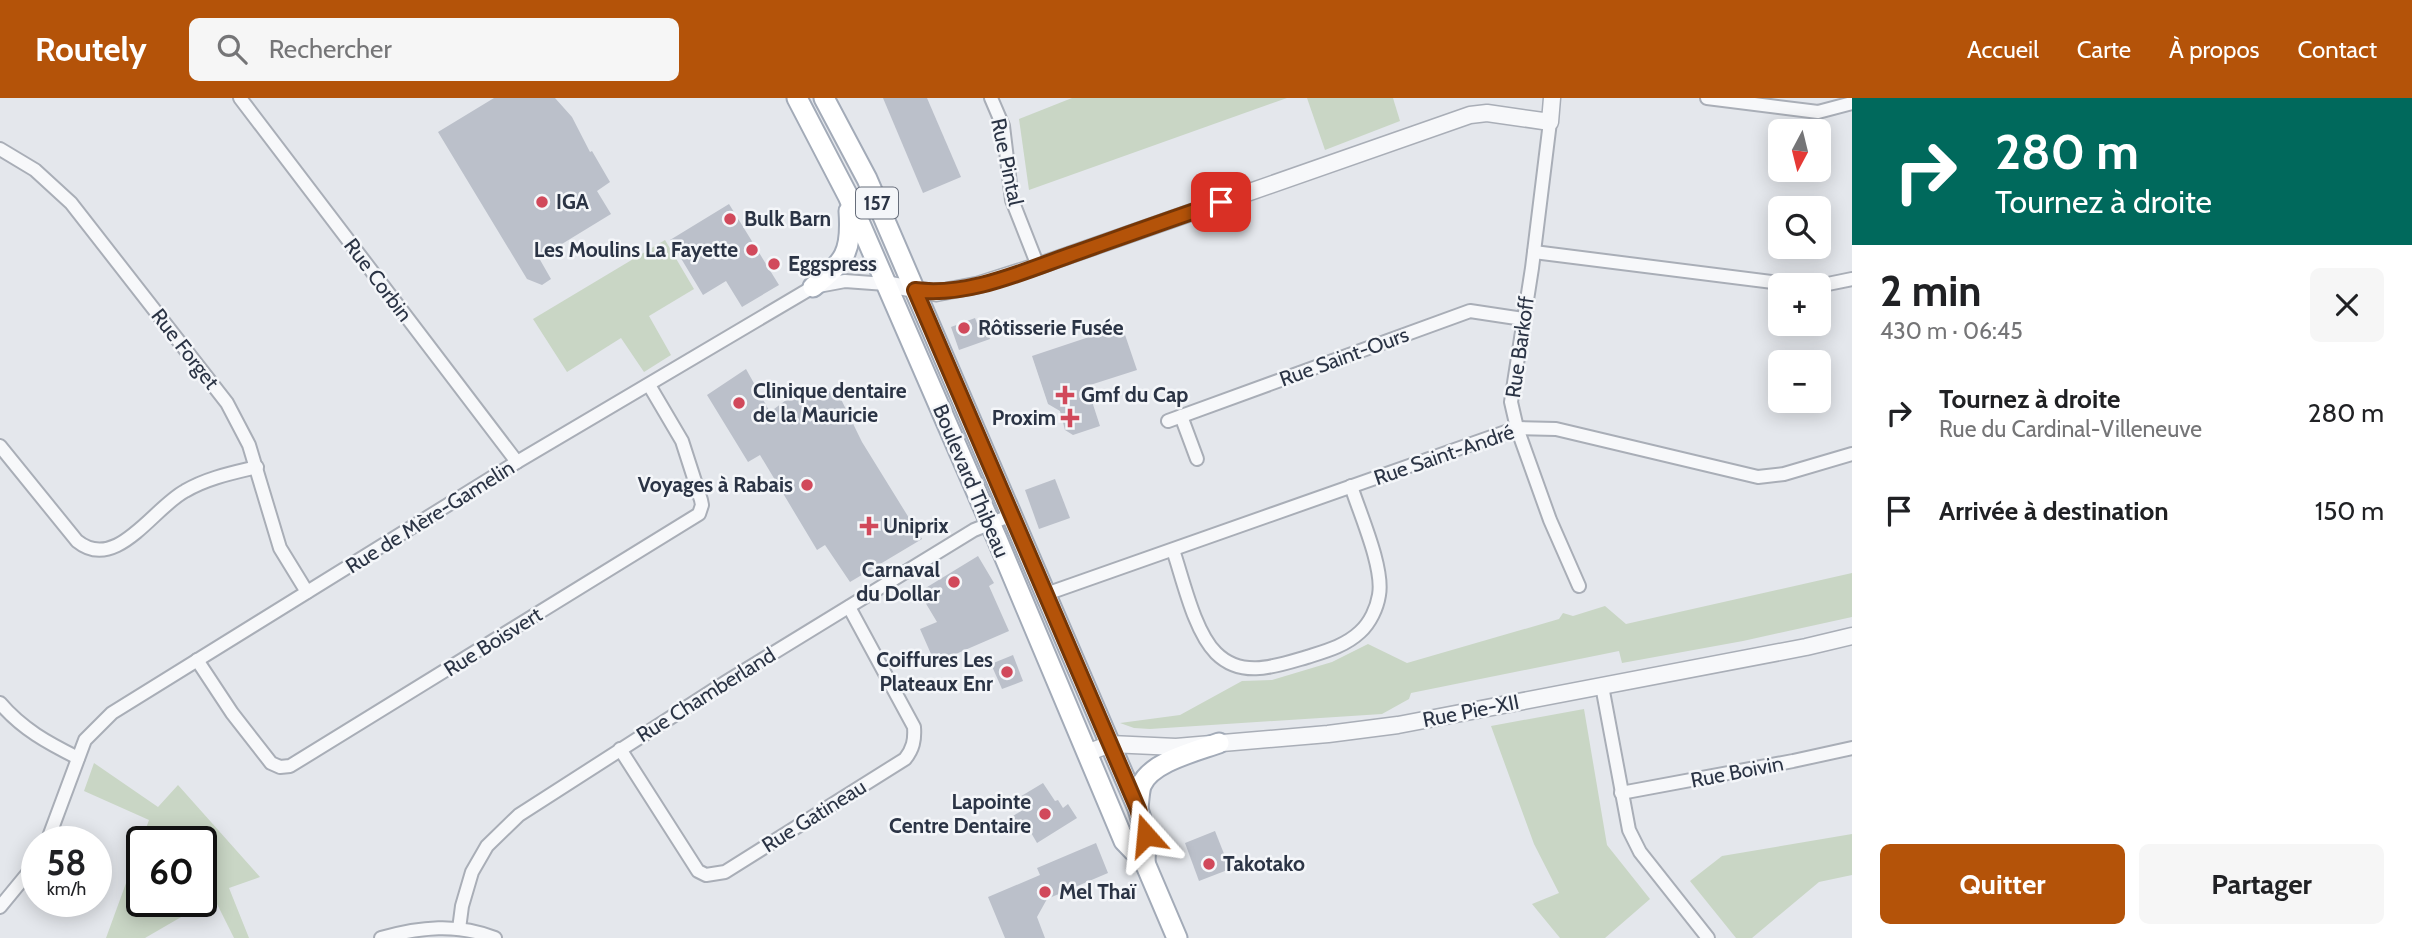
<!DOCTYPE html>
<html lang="fr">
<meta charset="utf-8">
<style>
:root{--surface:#fff;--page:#f6f6f6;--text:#202124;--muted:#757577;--accent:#b45309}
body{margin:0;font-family:Cabin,sans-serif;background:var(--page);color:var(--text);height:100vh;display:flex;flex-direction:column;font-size:26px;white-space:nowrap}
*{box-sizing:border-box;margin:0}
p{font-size:23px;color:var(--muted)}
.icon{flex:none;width:38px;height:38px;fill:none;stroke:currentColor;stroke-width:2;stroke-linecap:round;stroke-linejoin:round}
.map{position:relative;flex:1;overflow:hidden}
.side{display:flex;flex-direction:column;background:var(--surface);width:560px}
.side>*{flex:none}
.banner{background:#00695c;color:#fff;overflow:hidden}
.needle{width:46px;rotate:187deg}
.controls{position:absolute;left:1768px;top:21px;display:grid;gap:14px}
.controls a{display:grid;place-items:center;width:63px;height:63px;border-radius:10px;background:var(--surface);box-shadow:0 4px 18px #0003;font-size:35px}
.speed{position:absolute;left:21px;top:728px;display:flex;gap:14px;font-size:35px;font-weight:700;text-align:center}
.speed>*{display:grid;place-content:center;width:91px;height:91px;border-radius:50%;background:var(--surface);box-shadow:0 4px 18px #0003;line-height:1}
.speed small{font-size:18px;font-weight:400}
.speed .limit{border:4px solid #111;border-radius:10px;background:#fff;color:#111}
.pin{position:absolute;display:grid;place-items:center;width:60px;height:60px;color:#fff;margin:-30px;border-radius:14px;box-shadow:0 4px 10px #0006}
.me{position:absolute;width:77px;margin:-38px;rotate:342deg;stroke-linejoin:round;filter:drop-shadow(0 0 5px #0008)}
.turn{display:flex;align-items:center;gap:24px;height:147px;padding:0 28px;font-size:32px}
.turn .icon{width:91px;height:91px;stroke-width:2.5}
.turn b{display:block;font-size:49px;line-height:60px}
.round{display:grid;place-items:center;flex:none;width:74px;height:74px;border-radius:10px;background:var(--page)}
.summary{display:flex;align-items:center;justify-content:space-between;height:119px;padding:0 28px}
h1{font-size:42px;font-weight:700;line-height:52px}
.button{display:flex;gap:14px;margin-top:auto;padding:14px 28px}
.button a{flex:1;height:80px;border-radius:10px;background:var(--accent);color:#fff;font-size:28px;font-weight:700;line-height:80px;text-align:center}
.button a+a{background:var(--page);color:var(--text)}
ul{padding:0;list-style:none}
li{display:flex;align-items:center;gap:21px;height:98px;padding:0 28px}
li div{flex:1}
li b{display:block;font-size:26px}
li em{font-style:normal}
header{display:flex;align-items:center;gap:42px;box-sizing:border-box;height:98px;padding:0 35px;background:var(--accent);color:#fff}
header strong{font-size:33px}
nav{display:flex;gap:38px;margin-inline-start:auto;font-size:24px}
.search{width:490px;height:63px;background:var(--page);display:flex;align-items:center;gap:18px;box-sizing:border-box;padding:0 24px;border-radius:10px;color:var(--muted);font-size:26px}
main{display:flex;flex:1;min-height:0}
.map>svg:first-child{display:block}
</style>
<header>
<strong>Routely</strong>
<div class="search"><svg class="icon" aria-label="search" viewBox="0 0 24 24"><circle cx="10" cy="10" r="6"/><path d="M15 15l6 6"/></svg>Rechercher</div>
<nav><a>Accueil</a><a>Carte</a><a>À propos</a><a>Contact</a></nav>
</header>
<main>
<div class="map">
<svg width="1852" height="840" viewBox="0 0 1852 840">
<rect width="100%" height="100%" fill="#e4e7ec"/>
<!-- green -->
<g fill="#c9d6c5" fill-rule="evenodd">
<polygon points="1072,0 1287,0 1029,92 1019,21"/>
<polygon points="1307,0 1393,0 1400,23 1325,52"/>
<polygon points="665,142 694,191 649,218 671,257 644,274 621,240 567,274 533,221"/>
<polygon points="1852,475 1852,519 1743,543 1622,565 1619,553 1411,595 1409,601 1382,616 1150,631 1134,630 1120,625 1180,617 1242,583 1272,582 1332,564 1368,546 1407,565 1559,521 1563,515 1573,518 1605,508 1626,526"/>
<polygon points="1584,611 1607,747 1650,801 1605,840 1560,840 1532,806 1559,795 1534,746 1491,628"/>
<path d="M94,665l64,44 20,-22 82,92 -31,11 20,50h-15l-20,-40 -69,40h-39l43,-118 -65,-29zM142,744h59v59h-59z"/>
<polygon points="1852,736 1852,777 1819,784 1752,840 1736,840 1690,783 1722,758"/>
</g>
<!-- building -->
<g fill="#bbc0ca">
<polygon points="494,0 555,0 572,19 590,54 592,53 610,84 597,93 611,116 539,160 551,181 542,187 527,181 438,34"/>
<polygon points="883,0 927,0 961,79 923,95"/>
<polygon points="729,106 779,187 742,209 726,183 703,197 670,142"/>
<polygon points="975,220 978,228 984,226 990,241 959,252 951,229"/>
<polygon points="1122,228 1137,272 1087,288 1100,328 1073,337 1065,332 1060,313 1048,306 1032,258"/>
<polygon points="746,271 770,314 805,288 838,295 862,344 922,441 850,484 825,447 817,452 760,357 748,364 707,297"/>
<polygon points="1055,381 1070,420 1039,431 1025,392"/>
<polygon points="978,458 994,485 989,488 1009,533 935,565 920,531 937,524 919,494"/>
<polygon points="1013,557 1023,583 1002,591 991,566"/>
<polygon points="1043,685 1055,703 1058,702 1063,710 1068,706 1077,720 1037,745 1026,726 1017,731 1010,720 1024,711 1018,700"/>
<polygon points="1215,733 1230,771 1199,783 1185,745"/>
<polygon points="1096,745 1108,775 1047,801 1037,819 1045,840 1005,840 988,799 1040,777 1037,770"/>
</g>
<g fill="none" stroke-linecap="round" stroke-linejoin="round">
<!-- minor casing -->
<g stroke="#a9aeb7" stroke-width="16">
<g id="minor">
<polyline points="240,0 517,364"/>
<polyline points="991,0 1003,28 1012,102 1038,168"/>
<polyline points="1707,0 1818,14 1852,5"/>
<polyline points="1550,24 1532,170 1511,304 1517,330 1550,422 1579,488"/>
<polyline points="0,51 35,72 71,105 227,305 249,347 280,450 307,494"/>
<polyline points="1534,154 1796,187"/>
<polyline points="1818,188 1852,181"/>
<polyline points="1181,318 1197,361"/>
<polyline points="1168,323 1470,213 1523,221"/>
<path d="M0,348l77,95c39,32 76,-33 108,-50 22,-13 47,-18 72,-24"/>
<path d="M1173,452c10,29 21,81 43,103 26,26 60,13 91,4 19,-6 38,-11 53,-25 10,-9 17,-24 19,-37 5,-27 -19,-81 -28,-109"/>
<polyline points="1046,496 1517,330 1556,331 1758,379 1784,376 1852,356"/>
<polyline points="197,562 232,615 271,665 280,669 290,668 699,416 702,407 701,402 682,343 649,287"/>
<polyline points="1602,588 1629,732 1640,754 1708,840"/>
<path d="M0,605c22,26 48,40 78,55"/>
<path d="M620,651l78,122 8,4 19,-3 180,-113c8,-10 10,-19 9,-32l-65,-120"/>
<polyline points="1621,695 1793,663 1852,650"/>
<polyline points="47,744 85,642 112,615 517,364 813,189 845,183 886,186"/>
<polyline points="0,809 37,764"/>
<polyline points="459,831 462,808 472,774 487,748 519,717 726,584 974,432 1012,417"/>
<path d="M381,840c39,-11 76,-15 114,0"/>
</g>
</g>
<!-- tertiary casing -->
<g stroke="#a9aeb7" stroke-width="19">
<g id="tertiary">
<polyline points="886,186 936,195 978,187 1038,168 1470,17 1487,15 1550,24 1552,0"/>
<polyline points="1087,655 1110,646 1176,649 1328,636 1398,627 1806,549 1852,538"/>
</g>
</g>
<!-- primary casing -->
<g stroke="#a3abb8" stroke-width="23">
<g id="primary">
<polyline points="797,0 848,98 997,441 1124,743 1145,765 1177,840"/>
<polyline points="824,0 867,81 1138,711 1146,737 1145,765"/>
<path d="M813,189c32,-26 39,-34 36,-76"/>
<path d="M1138,710c1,-7 1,-15 3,-22 9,-24 56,-35 78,-43"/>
</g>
</g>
<!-- minor -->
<use href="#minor" stroke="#f7f8fa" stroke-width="12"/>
<!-- tertiary -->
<use href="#tertiary" stroke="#f7f8fa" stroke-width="16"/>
<!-- primary -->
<use href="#primary" stroke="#fff" stroke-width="19"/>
</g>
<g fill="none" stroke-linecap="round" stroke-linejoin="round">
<!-- route casing -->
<g stroke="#753606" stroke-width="18">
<path id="route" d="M1146,737l-8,-26 -223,-519c52,7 107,-18 155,-35 51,-18 101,-36 151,-53"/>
</g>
<!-- route -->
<use href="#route" stroke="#b45309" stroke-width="12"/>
</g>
<!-- markers -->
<g fill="#d1495b" stroke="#f4f6f9" stroke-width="2.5">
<circle cx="542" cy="104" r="7"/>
<circle cx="730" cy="121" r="7"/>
<circle cx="752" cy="152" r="7"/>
<circle cx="774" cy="166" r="7"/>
<circle cx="964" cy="230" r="7"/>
<path d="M1061.5 286.5h7v7h7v7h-7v7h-7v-7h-7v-7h7z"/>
<circle cx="739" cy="305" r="7"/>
<path d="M1066.5 309.5h7v7h7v7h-7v7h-7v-7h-7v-7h7z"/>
<circle cx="807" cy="387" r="7"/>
<path d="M865.5 417.5h7v7h7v7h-7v7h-7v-7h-7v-7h7z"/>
<circle cx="954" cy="484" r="7"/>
<circle cx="1007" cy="574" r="7"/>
<circle cx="1045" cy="716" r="7"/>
<circle cx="1209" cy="766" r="7"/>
<circle cx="1045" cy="794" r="7"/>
</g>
<g text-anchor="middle" stroke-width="5" stroke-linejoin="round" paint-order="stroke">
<!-- shield labels -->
<rect fill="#f4f6f9" stroke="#676e7b" stroke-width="2" x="856" y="89.5" width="42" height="31" rx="5"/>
<g font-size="19" font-weight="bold" fill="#2b3445">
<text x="877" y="112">157</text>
</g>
<!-- street labels -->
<g font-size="21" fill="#2b3445" stroke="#f4f6f9">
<text transform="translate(1007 64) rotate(78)" y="7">Rue Pintal</text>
<text transform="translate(378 182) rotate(53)" y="7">Rue Corbin</text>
<text transform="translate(1520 249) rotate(-82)" y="7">Rue Barkoff</text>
<text transform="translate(185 251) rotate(52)" y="7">Rue Forget</text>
<text transform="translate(1344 259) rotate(-20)" y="7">Rue Saint-Ours</text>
<text transform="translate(1444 357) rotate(-19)" y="7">Rue Saint-André</text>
<text transform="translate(971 383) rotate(67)" y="7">Boulevard Thibeau</text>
<text transform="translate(430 419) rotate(-32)" y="7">Rue de Mère-Gamelin</text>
<text transform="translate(493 544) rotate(-32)" y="7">Rue Boisvert</text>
<text transform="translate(706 597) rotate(-32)" y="7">Rue Chamberland</text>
<text transform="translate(1471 613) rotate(-11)" y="7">Rue Pie-XII</text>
<text transform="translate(1737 674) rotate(-11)" y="7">Rue Boivin</text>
<text transform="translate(814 718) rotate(-32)" y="7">Rue Gatineau</text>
</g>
<!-- poi labels -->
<g font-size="21" font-weight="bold" fill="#2b3445" stroke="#f4f6f9" text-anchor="start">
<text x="556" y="111">IGA</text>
<text x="744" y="128">Bulk Barn</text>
<text x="738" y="159" text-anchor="end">Les Moulins La Fayette</text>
<text x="788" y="173">Eggspress</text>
<text x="978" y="237">Rôtisserie Fusée</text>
<text x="753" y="300">Clinique dentaire<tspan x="753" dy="24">de la Mauricie</tspan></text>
<text x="1081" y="304">Gmf du Cap</text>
<text x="1056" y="327" text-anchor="end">Proxim</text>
<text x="793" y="394" text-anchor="end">Voyages à Rabais</text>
<text x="883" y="435">Uniprix</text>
<text x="940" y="479" text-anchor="end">Carnaval<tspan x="940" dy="24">du Dollar</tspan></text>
<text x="993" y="569" text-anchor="end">Coiffures Les<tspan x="993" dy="24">Plateaux Enr</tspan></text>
<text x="1031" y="711" text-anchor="end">Lapointe<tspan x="1031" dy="24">Centre Dentaire</tspan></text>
<text x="1223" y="773">Takotako</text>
<text x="1059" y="801">Mel Thaï</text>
</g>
</g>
</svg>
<div class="controls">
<a><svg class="needle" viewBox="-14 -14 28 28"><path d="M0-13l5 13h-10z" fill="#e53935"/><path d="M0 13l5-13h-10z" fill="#757577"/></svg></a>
<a><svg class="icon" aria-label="search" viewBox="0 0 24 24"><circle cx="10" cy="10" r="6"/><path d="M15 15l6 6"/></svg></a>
<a>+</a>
<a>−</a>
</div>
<div class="speed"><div>58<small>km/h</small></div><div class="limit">60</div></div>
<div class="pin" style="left:1221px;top:104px;background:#d93025"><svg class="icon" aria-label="arrive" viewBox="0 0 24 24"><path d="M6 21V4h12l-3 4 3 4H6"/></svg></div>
<svg class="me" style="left:1146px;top:737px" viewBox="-20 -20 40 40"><path d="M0-17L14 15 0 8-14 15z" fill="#b45309" stroke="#fff" stroke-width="4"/></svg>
</div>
<section class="side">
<div class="banner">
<div class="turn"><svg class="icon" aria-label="right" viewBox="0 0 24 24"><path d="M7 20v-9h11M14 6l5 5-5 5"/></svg><div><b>280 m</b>Tournez à droite</div></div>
</div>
<div class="summary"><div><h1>2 min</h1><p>430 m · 06:45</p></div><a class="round"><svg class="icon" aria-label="close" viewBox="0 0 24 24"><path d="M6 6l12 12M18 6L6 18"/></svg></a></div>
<ul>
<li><svg class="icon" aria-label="right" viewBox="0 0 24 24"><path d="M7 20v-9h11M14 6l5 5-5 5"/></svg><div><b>Tournez à droite</b><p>Rue du Cardinal-Villeneuve</p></div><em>280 m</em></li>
<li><svg class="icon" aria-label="arrive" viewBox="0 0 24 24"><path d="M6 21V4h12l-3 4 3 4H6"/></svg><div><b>Arrivée à destination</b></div><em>150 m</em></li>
</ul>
<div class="button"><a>Quitter</a><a>Partager</a></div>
</section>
</main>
